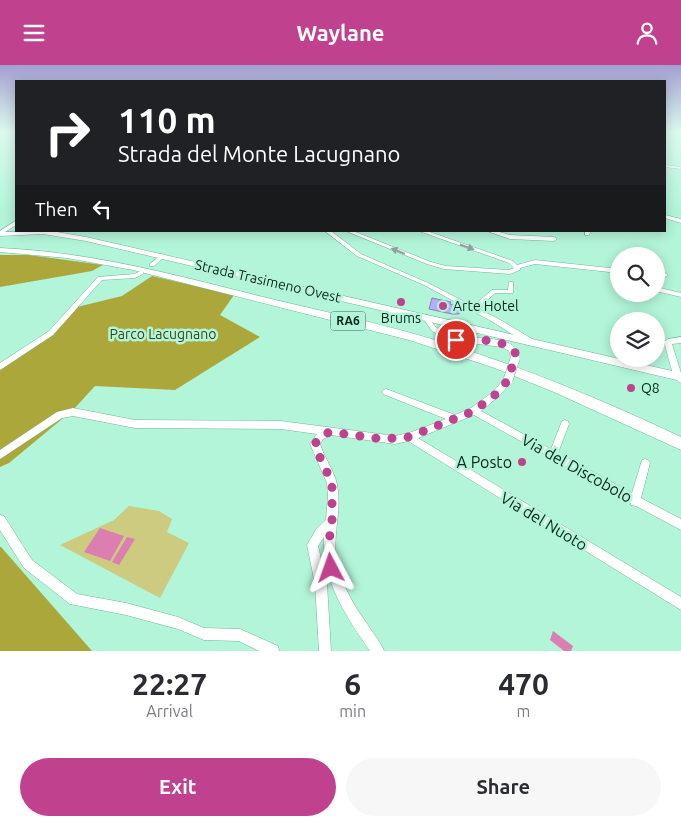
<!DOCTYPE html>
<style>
:root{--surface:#fff;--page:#f7f7f7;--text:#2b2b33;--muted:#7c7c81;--accent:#c0418d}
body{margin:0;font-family:Ubuntu,sans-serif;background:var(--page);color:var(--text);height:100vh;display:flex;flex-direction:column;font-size:19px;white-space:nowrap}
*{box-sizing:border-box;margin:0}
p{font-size:16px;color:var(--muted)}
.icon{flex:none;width:28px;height:28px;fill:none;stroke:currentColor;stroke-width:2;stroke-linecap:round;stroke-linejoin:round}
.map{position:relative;height:586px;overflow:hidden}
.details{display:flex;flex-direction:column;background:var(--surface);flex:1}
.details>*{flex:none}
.guide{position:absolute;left:15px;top:15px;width:651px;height:152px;border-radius:0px;box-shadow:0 2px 12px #0003;background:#202124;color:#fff;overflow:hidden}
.tools{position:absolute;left:610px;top:182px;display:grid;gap:10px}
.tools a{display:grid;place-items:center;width:55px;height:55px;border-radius:50%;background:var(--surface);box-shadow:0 2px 12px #0003;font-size:25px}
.pin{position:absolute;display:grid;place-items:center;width:42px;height:42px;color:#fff;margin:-21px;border:2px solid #fff;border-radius:50%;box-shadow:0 1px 5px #0007}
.me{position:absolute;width:55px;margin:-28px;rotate:356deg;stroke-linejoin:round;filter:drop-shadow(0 0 4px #0008)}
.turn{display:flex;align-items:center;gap:18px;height:105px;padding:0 20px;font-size:22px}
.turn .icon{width:65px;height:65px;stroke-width:2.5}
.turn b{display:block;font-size:35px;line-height:42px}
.then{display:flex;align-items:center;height:48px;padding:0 20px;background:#0003;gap:10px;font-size:19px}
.eta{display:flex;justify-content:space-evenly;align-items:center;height:85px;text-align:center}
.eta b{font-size:30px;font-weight:700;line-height:35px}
.action{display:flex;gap:10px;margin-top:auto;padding:10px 20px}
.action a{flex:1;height:58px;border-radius:30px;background:var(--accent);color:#fff;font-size:20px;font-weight:700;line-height:58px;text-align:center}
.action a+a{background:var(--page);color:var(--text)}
header{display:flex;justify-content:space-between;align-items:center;height:65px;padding:0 20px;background:var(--accent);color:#fff;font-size:22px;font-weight:700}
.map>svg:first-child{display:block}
</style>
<header><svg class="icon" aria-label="menu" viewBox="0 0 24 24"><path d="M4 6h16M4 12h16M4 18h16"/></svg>Waylane<svg class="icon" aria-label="person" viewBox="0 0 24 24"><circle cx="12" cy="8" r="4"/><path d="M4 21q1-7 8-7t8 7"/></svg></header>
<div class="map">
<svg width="681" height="586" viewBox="0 0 681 586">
<rect width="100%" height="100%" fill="#b2f5d9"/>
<!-- green -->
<polygon fill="#cdcb7f" points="129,441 159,446 172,454 167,467 189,478 160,533 60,480 114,455"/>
<!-- forest -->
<g fill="#aba73a">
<polygon points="0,190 29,190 103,200 92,206 0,222"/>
<polygon points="152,211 234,230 220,250 260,272 175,325 95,321 73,345 9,398 0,402 0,302 51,268 73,243 122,231"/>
<polygon points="0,482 1,482 92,586 0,586"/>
</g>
<!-- water -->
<g fill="#db7fb1">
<polygon points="100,463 124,471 110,496 84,487"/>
<polygon points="127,472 135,474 119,500 112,497"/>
<polygon points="553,566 573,581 571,586 564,586 550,575"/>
</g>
<!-- building -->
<polygon fill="#b5aff8" stroke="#8582b6" points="432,233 451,237 450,239 460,242 463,245 459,249 452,249 429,244"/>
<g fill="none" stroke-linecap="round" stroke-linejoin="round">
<!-- minor casing -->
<g stroke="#74b59b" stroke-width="1">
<g id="minor">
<polygon points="665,100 681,102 681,104 665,102"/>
<polygon points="665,150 681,154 681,158 665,153"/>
<polygon points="14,157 16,157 16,160 0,170 0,166"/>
<polygon points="325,166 331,166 361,189 428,218 473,241 492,225 508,225 509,217 513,217 513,228 495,228 478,244 497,253 532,274 533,276 532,278 526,278 493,257 424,220 357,191"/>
<polygon points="346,166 353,166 431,197 446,201 509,205 514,203 509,198 419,166 427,166 513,196 517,200 535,195 619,204 619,208 535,199 520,203 520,205 510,209 444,204 427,199"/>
<polygon points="487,166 496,166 510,170 554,172 557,174 554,176 510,174"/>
<polygon points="585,166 591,166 589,170 585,170"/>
<polygon points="162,189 165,191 164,192 154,201 150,201 150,199"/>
<polygon points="141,206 143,207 143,209 135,213 102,215 53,270 0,305 0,298 49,266 98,212 134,209"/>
<polygon points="665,208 668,210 667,211 656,215 656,211"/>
<polygon points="656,222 681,228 681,232 656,226"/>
<path d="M423,250h4c3,4 6,10 10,13 19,16 66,4 78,20 2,3 3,8 4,11l-1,2h-6l-3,-10 -7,-4 -40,-5 -18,-4 -12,-7 -10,-14z"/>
<path d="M681,272v6l-9,1 9,29v10c-10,-5 -13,-30 -17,-41l4,-3z"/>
<path d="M508,312l3,1 1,2 -1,2 -12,14 -18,15 70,38 11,-28 3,-1 3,1 1,3 -11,29 74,40 10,-33 3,-1 3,1 2,3 -9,35 40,21v11l-45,-24 -5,-1v-2l-157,-88 -56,23 263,159v13l-273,-169 -13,3 -64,-9 -8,4 -3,5c5,16 17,30 18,47 3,28 -8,51 1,80 6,19 17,38 29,54 5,9 13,17 16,26h-14c-23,-33 -49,-72 -46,-114l-6,9 9,38 4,67h-12l-4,-67 -8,-39 10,-17 9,-8 2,-24 -1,-13 -17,-39 7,-10 -36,-5 -146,-1 -62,-12 -11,2 -62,41v-9l57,-38 16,-4 62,12 146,1 114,15 14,-3 37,-14 -63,-25 -1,-2 1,-2 3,-1 3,1 66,25 16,-7 22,-16 12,-14z"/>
<polygon points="0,450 4,451 32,495 77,529 126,538 178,552 204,563 240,564 278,581 279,586 259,586 239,576 204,575 178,564 126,550 70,539 24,503 0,465"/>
</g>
</g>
<!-- major casing -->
<g stroke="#74b59b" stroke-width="1">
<polygon id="major" points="51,166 86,172 681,308 681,316 86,176 43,169 0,171 0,167"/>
</g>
<!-- highway casing -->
<g stroke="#74b59b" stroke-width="1">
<path id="highway" d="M0,183c91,4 176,27 263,49 58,14 116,26 172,43 85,26 166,59 246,97v13l-127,-58 -62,-25 -83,-27 -276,-70 -66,-12 -67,-6z"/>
</g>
<!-- minor -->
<use href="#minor" fill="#fff" fill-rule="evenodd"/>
<!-- major -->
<use href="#major" fill="#fff" fill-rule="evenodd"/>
<!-- highway -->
<use href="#highway" fill="#fff" fill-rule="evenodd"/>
<!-- minor-bridge casing -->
<g stroke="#74b59b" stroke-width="10" stroke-linecap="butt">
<polyline id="minor-bridge" points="508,315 515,294"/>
</g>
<!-- minor-bridge -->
<use href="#minor-bridge" stroke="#fff" stroke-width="9"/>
</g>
<!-- one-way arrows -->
<defs><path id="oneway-solid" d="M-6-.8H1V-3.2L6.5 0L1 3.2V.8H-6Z" transform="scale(1.25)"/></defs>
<g fill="#919e99">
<use href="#oneway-solid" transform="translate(467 182) rotate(19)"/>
<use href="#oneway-solid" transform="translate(398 186) rotate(-158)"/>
</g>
<!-- sky -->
<linearGradient id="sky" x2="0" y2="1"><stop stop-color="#a39fd2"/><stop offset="0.45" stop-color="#dcfaee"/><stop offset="1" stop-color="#dcfaee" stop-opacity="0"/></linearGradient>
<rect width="681" height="148" fill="url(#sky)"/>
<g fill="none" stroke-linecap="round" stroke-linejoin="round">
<!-- route -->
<path stroke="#c0418d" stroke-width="9" stroke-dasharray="0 16.2" d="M331,503l-2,-27 3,-19v-39l-14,-30 -3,-9 5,-8 10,-4 52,7 27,-2 65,-26 22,-17 12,-14 8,-26c-13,-18 -41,-13 -60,-14"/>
</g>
<!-- markers -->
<g fill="#c0418d" stroke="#b2f5d9" stroke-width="2">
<circle cx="401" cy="237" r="5"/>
<circle cx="443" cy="241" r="5"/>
<circle cx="631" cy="323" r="5"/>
<circle cx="522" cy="397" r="5"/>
</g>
<g text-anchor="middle" stroke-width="5" stroke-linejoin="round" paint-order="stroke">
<!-- shield labels -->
<rect fill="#b2f5d9" stroke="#3d6555" stroke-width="1" x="330.5" y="246.5" width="35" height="19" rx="4"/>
<g font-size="12" font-weight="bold" fill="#0b271d">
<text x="348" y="260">RA6</text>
</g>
<!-- street labels -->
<g font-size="14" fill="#0b271d" stroke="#b2f5d9">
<text transform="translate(268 216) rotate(13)" y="5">Strada Trasimeno Ovest</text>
</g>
<!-- poi labels -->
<g font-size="14" fill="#0b271d" stroke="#b2f5d9" text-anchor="start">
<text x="453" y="246">Arte Hotel</text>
<text x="401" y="258" text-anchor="middle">Brums</text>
<text x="641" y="328">Q8</text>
</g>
<!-- park labels -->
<g font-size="14" fill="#3f3e11" stroke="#b2f5d9">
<text x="163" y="274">Parco Lacugnano</text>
</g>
<!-- near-poi labels -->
<g font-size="16" fill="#0b271d" stroke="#b2f5d9" text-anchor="end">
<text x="512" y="403">A Posto</text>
</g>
<!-- near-street labels -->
<g font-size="16" fill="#0b271d" stroke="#b2f5d9">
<text transform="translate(577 403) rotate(29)" y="6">Via del Discobolo</text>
<text transform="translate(544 456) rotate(31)" y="6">Via del Nuoto</text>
</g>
</g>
</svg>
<div class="tools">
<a><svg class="icon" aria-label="search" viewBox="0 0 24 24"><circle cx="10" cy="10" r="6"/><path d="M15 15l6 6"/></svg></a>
<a><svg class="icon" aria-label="layers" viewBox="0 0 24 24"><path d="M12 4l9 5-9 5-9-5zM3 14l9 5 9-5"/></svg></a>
</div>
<div class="pin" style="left:456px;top:275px;background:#d93025"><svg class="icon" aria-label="arrive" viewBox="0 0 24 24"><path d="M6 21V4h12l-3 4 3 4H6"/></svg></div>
<svg class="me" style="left:331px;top:503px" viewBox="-20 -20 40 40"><path d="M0-17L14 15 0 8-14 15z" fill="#c0418d" stroke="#fff" stroke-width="4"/></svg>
<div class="guide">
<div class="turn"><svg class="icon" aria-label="right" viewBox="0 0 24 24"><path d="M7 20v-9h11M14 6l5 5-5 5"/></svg><div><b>110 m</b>Strada del Monte Lacugnano</div></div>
<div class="then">Then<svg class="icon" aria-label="left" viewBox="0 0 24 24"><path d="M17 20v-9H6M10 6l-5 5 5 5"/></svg></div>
</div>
</div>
<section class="details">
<div class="eta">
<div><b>22:27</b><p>Arrival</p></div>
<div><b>6</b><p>min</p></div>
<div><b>470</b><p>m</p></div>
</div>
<div class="action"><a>Exit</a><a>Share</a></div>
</section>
